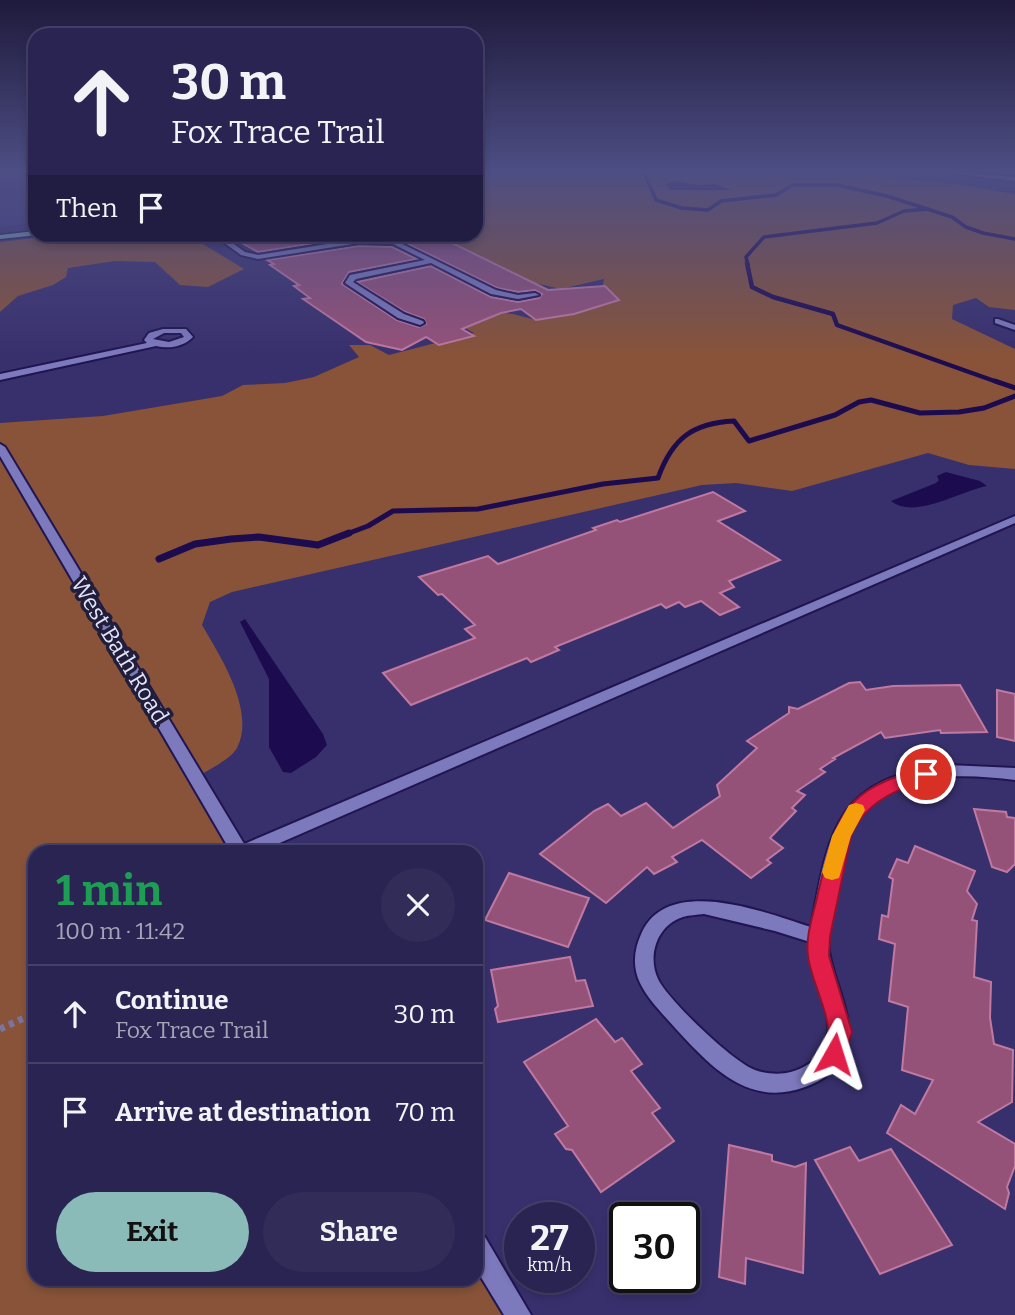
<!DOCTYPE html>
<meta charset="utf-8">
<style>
:root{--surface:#2a2452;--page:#322c59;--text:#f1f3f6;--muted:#a5a4b8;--line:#464169;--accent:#8bbbb9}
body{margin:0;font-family:Bitter,serif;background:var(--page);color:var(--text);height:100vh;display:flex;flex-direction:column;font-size:26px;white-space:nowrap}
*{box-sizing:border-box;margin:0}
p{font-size:23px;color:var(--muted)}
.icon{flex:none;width:38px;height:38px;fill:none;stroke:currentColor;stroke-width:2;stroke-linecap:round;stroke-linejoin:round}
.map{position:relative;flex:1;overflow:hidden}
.details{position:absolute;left:28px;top:845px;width:455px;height:441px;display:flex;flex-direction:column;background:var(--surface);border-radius:21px;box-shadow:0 4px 10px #0003,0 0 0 2px var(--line)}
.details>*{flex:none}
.hud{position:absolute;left:28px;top:28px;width:455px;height:214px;border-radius:21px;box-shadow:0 4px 10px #0003,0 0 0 2px var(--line);background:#2a2452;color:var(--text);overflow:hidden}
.speed{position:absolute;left:504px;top:1202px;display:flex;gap:14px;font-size:35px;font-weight:700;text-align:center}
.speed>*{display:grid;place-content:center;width:91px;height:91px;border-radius:50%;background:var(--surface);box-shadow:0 4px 10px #0003,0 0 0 2px var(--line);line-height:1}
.speed small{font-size:18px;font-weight:400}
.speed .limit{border:4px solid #111;border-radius:10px;background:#fff;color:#111}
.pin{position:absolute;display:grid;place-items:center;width:60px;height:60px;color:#fff;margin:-30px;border:4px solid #fff;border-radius:50%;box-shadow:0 2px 7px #0007}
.me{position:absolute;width:77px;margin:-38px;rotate:6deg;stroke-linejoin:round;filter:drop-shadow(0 0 5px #0008)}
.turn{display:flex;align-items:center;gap:24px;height:147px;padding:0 28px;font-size:32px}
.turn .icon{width:91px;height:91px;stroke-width:2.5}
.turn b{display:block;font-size:49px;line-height:60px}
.then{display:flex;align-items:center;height:66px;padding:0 28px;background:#0003;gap:14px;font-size:26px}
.round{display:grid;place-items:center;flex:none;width:74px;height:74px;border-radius:37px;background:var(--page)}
.summary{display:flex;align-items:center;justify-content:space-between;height:119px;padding:0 28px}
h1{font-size:42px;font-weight:700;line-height:52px;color:#1e9e55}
.primary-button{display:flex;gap:14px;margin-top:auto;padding:14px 28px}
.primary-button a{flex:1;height:80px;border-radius:42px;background:var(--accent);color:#111;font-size:28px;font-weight:700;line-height:80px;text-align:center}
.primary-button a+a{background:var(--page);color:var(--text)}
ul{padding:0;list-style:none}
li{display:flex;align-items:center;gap:21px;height:98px;padding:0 28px;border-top:2px solid var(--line)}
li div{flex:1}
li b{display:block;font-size:26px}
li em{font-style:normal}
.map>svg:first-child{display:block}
</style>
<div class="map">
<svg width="1015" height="1315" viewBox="0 0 1015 1315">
<rect width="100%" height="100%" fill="#38306d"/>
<!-- built -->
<polygon fill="#40387d" points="0,172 26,172 35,180 35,194 29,195 35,201 35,222 0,227"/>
<!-- green -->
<g fill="#885339">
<path d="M476,172h357l127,13 55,9v116l-26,-3 -13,-9 -23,7 -1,14 63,30v120l-46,-4 -41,-12 -136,38 -56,-8 -34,2 -470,107 -22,10 -8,23c18,31 54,86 35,123 -6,11 -29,22 -40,29l45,75h-207v427h441v-33l41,69h-517v-892l103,-7 119,-20 21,-11 42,-2 29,-6 45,-20 -10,-12h21l19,10 85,-22 -7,-4 -14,-22 60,7 23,6 64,-21 4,-20 -43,10 -57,-13 -79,-41 51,-1v-41l10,-5 -10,-1z"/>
<polygon points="70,234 188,235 244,269 208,287 180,285 155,262 115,261 68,268 66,277 53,285 18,296 0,312 0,242"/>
</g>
<!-- water -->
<g fill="#1d0b50">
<polygon points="674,181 698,185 716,184 731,190 670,190 665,184"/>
<path d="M946,472l34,9 7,5c-27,5 -72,34 -96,15l45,-18 3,-3 -2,-4z"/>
<polygon points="245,619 323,734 327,745 316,757 291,773 283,772 269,747 269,679 240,622"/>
</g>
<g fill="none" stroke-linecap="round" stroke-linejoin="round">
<!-- stream-far3 -->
<g stroke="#1d0b50" stroke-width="3.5">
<polyline points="644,172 656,200 682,208 708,210 721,201 776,195 792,185 837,185 887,196 952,217 966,227 983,233 1015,239"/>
<polyline points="748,265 746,257 764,237 877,223 904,211 928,209"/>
</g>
<!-- stream-far2 -->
<polyline stroke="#1d0b50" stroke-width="4.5" points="747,263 752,287 773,297 833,314 837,325 1000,383"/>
<!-- stream-far1 -->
<g stroke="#1d0b50" stroke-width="5">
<polyline points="995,381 1015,388"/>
<path d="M344,535l24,-9 25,-15 85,-2 125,-25 55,-6c14,-39 34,-55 76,-57l15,20 86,-26 24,-13 12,-2 49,13 39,-1 25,-4 31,-12"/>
</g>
<!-- stream -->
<polyline stroke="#1d0b50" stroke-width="7" points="159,559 195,544 231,539 259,537 318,545 349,533"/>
</g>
<!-- building -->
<g fill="#955279" stroke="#c079a1" stroke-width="2">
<polygon points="259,234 273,243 323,234 425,234 444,239 548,290 605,286 619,300 574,314 536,320 521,309 501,313 462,329 474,336 439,345 426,337 402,350 366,342 303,299 310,298 294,286 299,285 270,265 274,264 267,260 359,246 392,247 417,259 349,272 342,284 397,320 419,327 426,324 424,319 405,312 357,282 431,266 491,297 518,302 539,298 542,294 535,290 518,292 497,288 394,237 359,236 258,252 233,238"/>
<polygon points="713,492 745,511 718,521 780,560 729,581 734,587 720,593 739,607 720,615 701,601 685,607 679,602 666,608 661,604 555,647 559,650 531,662 527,658 411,705 383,673 475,638 465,629 475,625 442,594 438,595 419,577 488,556 498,564 596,530 593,528 617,520 620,522"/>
<polygon points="860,682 866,690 893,686 960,685 987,732 941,733 940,730 885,738 881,732 833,758 835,759 820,769 825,772 797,791 805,795 792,808 796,811 770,838 783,848 767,860 771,863 751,878 702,840 672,857 677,862 654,874 647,867 606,903 540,854 594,811 608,804 621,816 646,803 673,828 720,796 717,785 757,748 747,741 789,713 789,707 798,709 849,683"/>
<polygon points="997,690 1015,694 1015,741 997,737"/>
<polygon points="974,809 1006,812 1007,817 1015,818 1015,864 1007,872 992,867"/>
<polygon points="915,846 975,871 967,891 977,904 972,920 977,921 974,977 991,982 990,1018 994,1044 1013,1050 1012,1102 978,1122 1015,1144 1015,1166 1007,1187 1009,1193 1005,1209 887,1133 901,1105 915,1114 933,1080 902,1070 908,1007 889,1001 895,944 879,939 882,915 888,917 893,879 889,877 897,859 908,863"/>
<polygon points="509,873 589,898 568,947 485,920"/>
<polygon points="570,957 576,981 585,980 593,1006 498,1022 495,1009 498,1006 491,970"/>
<polygon points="596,1019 615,1042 622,1038 642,1064 631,1071 660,1108 652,1113 674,1141 601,1192 572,1150 566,1149 555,1134 568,1126 524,1062"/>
<polygon points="729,1145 772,1155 772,1161 795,1167 806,1163 803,1273 746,1258 745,1284 719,1277"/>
<polygon points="850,1147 859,1161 891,1149 952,1245 880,1274 815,1160"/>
</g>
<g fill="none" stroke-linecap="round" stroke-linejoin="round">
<!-- minor casing -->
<g stroke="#201550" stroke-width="4">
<g id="minor">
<polygon points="955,172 1015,177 1015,181 958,174"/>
<polygon points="212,234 220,234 245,252 258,255 359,239 394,240 496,290 518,295 535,293 539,295 518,299 491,294 431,263 356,279 353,282 404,314 423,321 424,323 420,325 398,318 345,283 350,275 425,260 393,244 359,243 258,259 241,255"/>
<polygon points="998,319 1015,325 1015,330 995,323 995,319"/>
<path d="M163,329h23l7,8c-10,10 -24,12 -37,9l-156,34v-6l147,-31 -3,-3 5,-7zM164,333h17l3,4 -15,5 -16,-3z"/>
<polygon points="1015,516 1015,523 259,852 234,852 237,847"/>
<path d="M948,765l67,3v12c-54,-7 -126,-10 -160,42 -11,18 -14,41 -18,61 -4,22 -10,46 -8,68 5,34 29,69 15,103 -7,17 -22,27 -39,33 -56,21 -94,-20 -129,-58 -13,-15 -27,-28 -36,-46 -8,-17 -6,-34 2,-51 27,-58 125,-19 169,-5 18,-98 25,-149 137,-162zM704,914l71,17 35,11c2,32 26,75 16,105 -3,8 -12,14 -19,18 -15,10 -35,11 -52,5 -22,-8 -87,-70 -97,-91 -11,-23 -1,-54 25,-62 6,-2 14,-2 21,-3z"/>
</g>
</g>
<!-- tertiary casing -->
<g stroke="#201550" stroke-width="4">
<g id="tertiary">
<polygon points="0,444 5,447 249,852 231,852 0,456"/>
<polygon points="476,1234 485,1237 531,1315 504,1315 476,1269"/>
</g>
</g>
<!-- primary casing -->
<g stroke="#201550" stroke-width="3">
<polygon id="primary" points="35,231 35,234 38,235 0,239 0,235"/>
</g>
<!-- path-far1 -->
<polyline stroke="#7974a2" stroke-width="2" stroke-dasharray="2 2" stroke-linecap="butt" points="267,240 281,234"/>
<!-- path -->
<polyline stroke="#7974a2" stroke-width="7" stroke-dasharray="5 5" stroke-linecap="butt" points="0,1029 35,1013"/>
<!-- minor -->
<use href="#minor" fill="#7d79bd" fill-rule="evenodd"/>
<!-- tertiary -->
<use href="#tertiary" fill="#7d79bd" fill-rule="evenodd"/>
<!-- primary -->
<use href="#primary" fill="#7baeb3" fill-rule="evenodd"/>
</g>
<!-- sky -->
<linearGradient id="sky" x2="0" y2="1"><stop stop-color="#1f1a3c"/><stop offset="0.48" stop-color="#4d4e84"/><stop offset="1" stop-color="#4d4e84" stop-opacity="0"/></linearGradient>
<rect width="1015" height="356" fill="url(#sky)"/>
<!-- route -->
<path fill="#e11d48" stroke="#92132f" stroke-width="2" d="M926,768l6,1 3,5 -3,5c-35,10 -66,22 -81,57l-21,101 -1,19 23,76 -10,30 -8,3 -9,-3 -3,-8c2,-6 5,-14 6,-20 2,-19 -18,-57 -20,-78 -3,-20 6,-43 10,-63 19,-78 24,-104 108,-125z"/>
<!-- slow -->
<polygon fill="#f59e0b" points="856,803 863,805 865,810 851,836 839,878 832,880 825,878 822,872 832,836 849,805"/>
<g text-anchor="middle" stroke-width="7" stroke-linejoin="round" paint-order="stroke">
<!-- street labels -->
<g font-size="23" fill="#e2e3f9" stroke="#201e3a">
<text transform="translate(120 650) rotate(59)" y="8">West Bath Road</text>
</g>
</g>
</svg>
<div class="speed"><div>27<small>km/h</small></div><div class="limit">30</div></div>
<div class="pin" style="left:926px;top:774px;background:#d93025"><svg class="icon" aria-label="arrive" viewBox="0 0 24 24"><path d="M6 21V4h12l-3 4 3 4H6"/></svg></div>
<svg class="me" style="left:834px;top:1054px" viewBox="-20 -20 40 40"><path d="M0-17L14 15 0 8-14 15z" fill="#e11d48" stroke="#fff" stroke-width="4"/></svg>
<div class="hud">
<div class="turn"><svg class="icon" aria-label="ahead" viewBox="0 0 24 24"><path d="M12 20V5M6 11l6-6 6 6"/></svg><div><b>30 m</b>Fox Trace Trail</div></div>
<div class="then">Then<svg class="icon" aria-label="arrive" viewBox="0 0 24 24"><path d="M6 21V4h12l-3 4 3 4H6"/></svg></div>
</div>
<section class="details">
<div class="summary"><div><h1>1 min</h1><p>100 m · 11:42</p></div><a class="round"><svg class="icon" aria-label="close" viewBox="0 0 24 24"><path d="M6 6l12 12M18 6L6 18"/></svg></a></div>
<ul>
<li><svg class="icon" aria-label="ahead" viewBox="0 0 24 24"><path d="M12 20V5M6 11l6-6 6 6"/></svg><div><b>Continue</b><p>Fox Trace Trail</p></div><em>30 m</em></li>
<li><svg class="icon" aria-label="arrive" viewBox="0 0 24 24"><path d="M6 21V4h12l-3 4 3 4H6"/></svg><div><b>Arrive at destination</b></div><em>70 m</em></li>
</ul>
<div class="primary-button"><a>Exit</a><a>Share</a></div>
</section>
</div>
